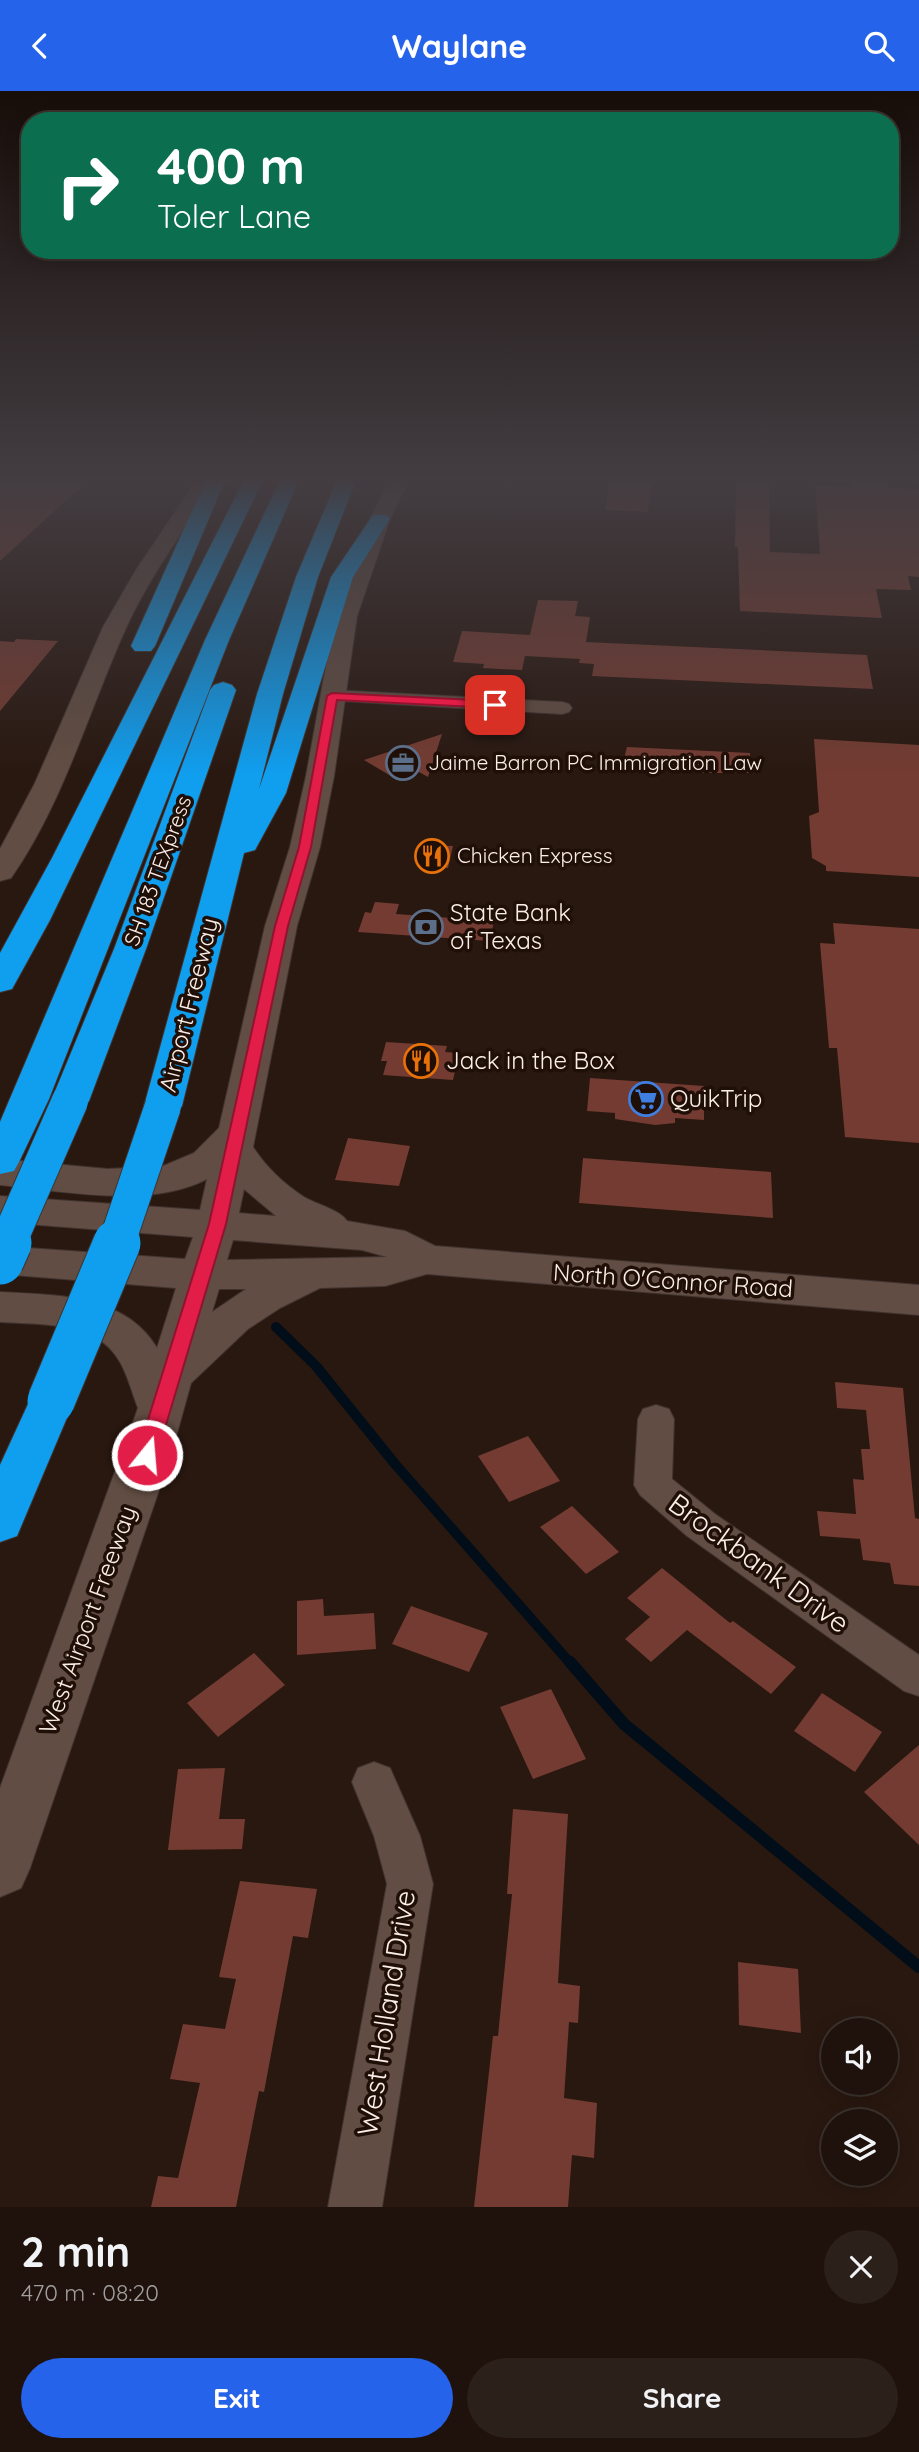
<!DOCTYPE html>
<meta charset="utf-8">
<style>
:root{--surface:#1f120c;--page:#2c201a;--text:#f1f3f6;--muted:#a19e9d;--line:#3c322d;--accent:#2563eb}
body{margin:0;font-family:Quicksand,sans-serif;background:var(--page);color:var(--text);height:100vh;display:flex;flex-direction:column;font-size:26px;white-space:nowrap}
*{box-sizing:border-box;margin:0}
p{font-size:23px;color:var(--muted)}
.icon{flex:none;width:38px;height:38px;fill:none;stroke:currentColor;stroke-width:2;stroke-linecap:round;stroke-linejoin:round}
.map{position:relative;height:2116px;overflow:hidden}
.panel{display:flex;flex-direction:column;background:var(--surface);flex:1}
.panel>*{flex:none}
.banner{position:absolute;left:21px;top:21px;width:878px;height:147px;border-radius:28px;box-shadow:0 4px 18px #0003,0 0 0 2px var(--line);background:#0b6e4f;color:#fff;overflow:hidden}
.tools{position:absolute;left:821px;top:1927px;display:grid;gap:14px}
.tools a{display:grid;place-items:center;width:77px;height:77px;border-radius:50%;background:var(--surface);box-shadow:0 4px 18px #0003,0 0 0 2px var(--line);font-size:35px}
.pin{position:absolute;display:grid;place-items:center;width:60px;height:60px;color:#fff;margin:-30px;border-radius:14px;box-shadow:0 4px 10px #0006}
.me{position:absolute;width:77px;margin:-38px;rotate:17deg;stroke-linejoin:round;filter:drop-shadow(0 0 5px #0008)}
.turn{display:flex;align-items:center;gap:24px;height:147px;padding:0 21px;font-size:32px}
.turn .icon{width:91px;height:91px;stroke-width:2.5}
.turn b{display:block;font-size:49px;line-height:60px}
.round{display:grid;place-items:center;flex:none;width:74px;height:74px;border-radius:37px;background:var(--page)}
.summary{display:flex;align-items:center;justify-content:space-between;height:119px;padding:0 21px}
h1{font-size:42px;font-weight:700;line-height:52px}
.cta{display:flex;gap:14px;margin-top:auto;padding:14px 21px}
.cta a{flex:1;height:80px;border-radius:42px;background:var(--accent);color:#fff;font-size:28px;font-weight:700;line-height:80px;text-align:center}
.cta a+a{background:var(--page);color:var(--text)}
header{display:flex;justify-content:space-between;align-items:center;height:91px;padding:0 21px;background:var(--accent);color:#fff;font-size:32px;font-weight:700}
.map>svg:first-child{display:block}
</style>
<header><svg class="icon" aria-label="back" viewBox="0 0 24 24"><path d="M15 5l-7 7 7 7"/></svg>Waylane<svg class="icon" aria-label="search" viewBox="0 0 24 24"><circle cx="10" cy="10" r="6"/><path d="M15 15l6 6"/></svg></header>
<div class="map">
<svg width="919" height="2116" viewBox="0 0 919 2116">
<rect width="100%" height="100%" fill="#291810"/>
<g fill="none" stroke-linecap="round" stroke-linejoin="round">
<!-- stream-far1 -->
<polyline stroke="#010d18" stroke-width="10" points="276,1236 316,1275 395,1373 571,1573"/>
<!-- stream -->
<polyline stroke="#010d18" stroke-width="12" points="570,1571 624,1633 919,1876"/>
</g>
<!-- building -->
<g fill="#733b31">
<polygon points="0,387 81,387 75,393 83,394 0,470"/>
<polygon points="610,387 652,387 648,421 605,419"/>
<polygon points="849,387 885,387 888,397 919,399 919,486 908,485 911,499 876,498 882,527 740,520 738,456 735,456 736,391 769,392 770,461 820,463 815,394 851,396"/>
<polygon points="538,509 578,510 575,525 590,526 586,551 867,564 873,598 592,585 594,573 579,572 580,568 525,565 522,579 483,577 484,573 453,571 462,540 530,544"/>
<polygon points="16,548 58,550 0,620 0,550 14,551"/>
<polygon points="442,643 428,686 419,681 396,688 364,669"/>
<polygon points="814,648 919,654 919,786 826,780 826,775 812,767 809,725 819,721"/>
<polygon points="627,656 750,662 750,682 708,682 622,675"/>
<polygon points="421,754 453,755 448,777 417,775"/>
<polygon points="375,811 399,813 396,823 494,830 490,850 358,841 365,821 371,822"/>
<polygon points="833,832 919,838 919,1052 845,1046 837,957 829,957 820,852 835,853"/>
<polygon points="386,951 447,955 445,961 459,962 453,989 383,984 387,970 381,970"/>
<polygon points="590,987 704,995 704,1029 675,1027 675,1032 655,1034 615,1028 615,1022 587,1020"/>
<polygon points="348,1047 410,1055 399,1095 335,1089"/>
<polygon points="583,1067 771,1081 773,1127 579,1112"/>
<polygon points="835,1291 903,1297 915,1427 919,1428 919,1495 894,1493 890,1472 863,1469 860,1448 820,1445 817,1420 856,1423 853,1388 864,1389 861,1358 870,1358 866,1319 837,1317"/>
<polygon points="528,1345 560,1390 509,1411 478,1365"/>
<polygon points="572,1415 619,1461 586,1483 540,1436"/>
<polygon points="662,1477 730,1532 733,1530 796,1576 771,1603 687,1539 651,1571 625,1548 650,1526 627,1507"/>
<polygon points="323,1508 324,1525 374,1522 376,1558 297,1564 297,1510"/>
<polygon points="411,1515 488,1542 469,1581 392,1553"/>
<polygon points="254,1562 285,1594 218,1646 187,1612"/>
<polygon points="551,1598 586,1668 533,1688 500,1616"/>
<polygon points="822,1602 882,1641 855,1681 794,1640"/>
<polygon points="919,1654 919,1754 864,1701"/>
<polygon points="225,1677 219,1728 245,1728 242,1758 168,1759 178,1678"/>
<polygon points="513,1718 568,1723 558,1892 580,1895 578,1932 569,1931 564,2007 597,2012 594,2067 572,2064 568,2116 474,2116 493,1945 498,1945 512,1803 507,1803"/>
<polygon points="240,1790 317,1798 308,1847 293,1845 264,2001 259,2000 236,2116 151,2116 158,2085 178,2087 200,1992 170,1988 183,1933 225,1938 236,1888 219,1886"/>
<polygon points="738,1871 798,1878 801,1942 739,1934"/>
</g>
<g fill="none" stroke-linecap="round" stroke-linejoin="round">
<!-- street casing -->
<g stroke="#40332f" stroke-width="2">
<g id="street">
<polygon points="332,599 562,611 569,613 572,617 569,621 562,623 325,609 322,605 325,601"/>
<polygon points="656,1314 669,1318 674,1328 672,1388 715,1423 919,1564 919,1605 904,1600 687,1445 640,1404 634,1394 638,1328 643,1318"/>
<polygon points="374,1671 390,1677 420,1745 433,1793 382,2116 328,2116 387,1793 374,1745 352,1691 358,1677"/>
</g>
</g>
<!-- secondary casing -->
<g stroke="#40332f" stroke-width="2">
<g id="secondary">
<path d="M198,387h19c-31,49 -67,97 -91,150 -38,84 -62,174 -115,250l-11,3v-32l35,-66 68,-156 33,-57z"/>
<path d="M391,387h19l-20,41 -33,97 -23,160 -14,71 -23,79 -44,221c13,20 31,37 51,50 12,7 36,13 43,24l58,10 30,15 484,39v30l-492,-41 -42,12 -65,2 -40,20 -32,21 -57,54 -20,72 -141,413 -9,20 -21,9v-109l138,-380c-6,-15 -10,-32 -18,-46 -23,-42 -79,-37 -120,-40v-30c56,3 125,2 157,56l19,-60 -176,-14v-28l185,13 8,-22 -193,-15v-26l200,14 7,-31c-57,30 -145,12 -207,6v-26l108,10 55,-3 31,-13 25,-25 46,-202 25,-79 16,-71 29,-160 35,-97zM244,1098l32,27 -37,-3zM233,1149l129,10 25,7 -160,3zM219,1198h27l-34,23z"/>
</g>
</g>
<!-- highway casing -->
<g stroke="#40332f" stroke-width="2">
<g id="highway">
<polygon points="207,387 226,387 155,555 151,560 135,560 131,555"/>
<polygon points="245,387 264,387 50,829 12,898 0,901 0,862 52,767"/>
<polygon points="281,387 300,387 229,549 49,1008 19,1071 14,1080 0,1083 0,1031 205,549"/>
<polygon points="338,387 357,387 318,486 283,603 259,698 331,486 373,424 387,424 390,428 353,486 286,702 255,759 244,762 182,1015 176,1023 163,1026 150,1023 144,1015 257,603 296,486"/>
<polygon points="223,591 232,594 236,599 146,858 89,1010 83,1018 70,1021 57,1018 51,1010 114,858 210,599 214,594"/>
<polygon points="51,1293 67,1298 74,1310 17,1445 0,1451 0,1374 35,1298"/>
</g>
</g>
<!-- street -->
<use href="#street" fill="#614d43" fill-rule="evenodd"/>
<!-- secondary -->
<use href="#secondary" fill="#614d43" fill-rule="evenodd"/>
<!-- highway -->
<use href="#highway" fill="#109eef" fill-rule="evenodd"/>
<!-- highway-bridge-far1 casing -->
<g stroke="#40332f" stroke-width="38" stroke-linecap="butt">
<g id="highway-bridge-far1">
<polyline points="7,1154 70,1010"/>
<polyline points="116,1154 163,1015"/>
</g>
</g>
<!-- highway-bridge casing -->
<g stroke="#40332f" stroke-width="49" stroke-linecap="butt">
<g id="highway-bridge">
<polyline points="0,1170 8,1152"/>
<polyline points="51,1310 117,1152"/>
</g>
</g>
<!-- highway-bridge-far1 -->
<use href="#highway-bridge-far1" stroke="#109eef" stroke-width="36"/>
<!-- highway-bridge -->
<use href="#highway-bridge" stroke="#109eef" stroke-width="47"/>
</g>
<!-- sky -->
<linearGradient id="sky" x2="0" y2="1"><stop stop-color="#170d09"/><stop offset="0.57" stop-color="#433d42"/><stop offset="1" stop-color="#433d42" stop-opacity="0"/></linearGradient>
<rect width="919" height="683" fill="url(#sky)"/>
<!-- route -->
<polygon fill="#e11d48" stroke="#92132f" stroke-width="2" points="332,602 495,610 501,614 495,617 337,609 311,756 288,835 226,1133 157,1364 154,1370 147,1372 140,1370 137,1364 209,1133 275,835 299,756 327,605"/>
<!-- icons -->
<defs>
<g id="office-ring" transform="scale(1.75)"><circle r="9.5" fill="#1f0f07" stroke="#5c6f8a" stroke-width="1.5"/><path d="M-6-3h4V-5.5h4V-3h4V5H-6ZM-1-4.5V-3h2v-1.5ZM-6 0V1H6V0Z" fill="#5c6f8a"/></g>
<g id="restaurant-ring" transform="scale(1.75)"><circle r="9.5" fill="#1f0f07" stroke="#e8710a" stroke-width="1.5"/><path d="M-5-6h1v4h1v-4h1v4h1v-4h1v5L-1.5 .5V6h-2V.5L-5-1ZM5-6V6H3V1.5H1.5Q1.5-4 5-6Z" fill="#e8710a"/></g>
<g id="bank-ring" transform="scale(1.75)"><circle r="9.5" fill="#1f0f07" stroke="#5c6f8a" stroke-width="1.5"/><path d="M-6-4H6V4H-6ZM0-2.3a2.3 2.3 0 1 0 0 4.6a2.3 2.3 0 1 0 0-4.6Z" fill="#5c6f8a"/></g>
<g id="supermarket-ring" transform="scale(1.75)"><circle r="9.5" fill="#1f0f07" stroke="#3f7fe0" stroke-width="1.5"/><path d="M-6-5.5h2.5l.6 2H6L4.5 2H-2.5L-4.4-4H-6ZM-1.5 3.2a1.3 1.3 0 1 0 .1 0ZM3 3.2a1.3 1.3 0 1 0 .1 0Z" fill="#3f7fe0"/></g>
</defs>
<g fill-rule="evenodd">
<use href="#office-ring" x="403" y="672"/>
<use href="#restaurant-ring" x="432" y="765"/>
<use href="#bank-ring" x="426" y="836"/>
<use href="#restaurant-ring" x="421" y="970"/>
<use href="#supermarket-ring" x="646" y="1008"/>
</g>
<g text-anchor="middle" stroke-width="7" stroke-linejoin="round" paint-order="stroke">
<!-- far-poi labels -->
<g font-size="21" fill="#fbeee8" stroke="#1f0f07" text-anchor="start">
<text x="428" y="679">Jaime Barron PC Immigration Law</text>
<text x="457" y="772">Chicken Express</text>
</g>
<!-- far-street labels -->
<g font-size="21" fill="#fbeee8" stroke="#1f0f07">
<text transform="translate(158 780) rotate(-70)" y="7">SH 183 TEXpress</text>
</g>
<!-- poi labels -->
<g font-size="24" fill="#fbeee8" stroke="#1f0f07" text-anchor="start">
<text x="450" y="830">State Bank<tspan x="450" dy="28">of Texas</tspan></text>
<text x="446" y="978">Jack in the Box</text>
<text x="670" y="1016">QuikTrip</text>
</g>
<!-- street labels -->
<g font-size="24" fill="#fbeee8" stroke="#1f0f07">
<text transform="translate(189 914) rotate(-76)" y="8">Airport Freeway</text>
<text transform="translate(673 1190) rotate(4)" y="8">North O'Connor Road</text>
<text transform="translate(88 1529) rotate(-70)" y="8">West Airport Freeway</text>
</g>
<!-- near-street labels -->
<g font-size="28" fill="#fbeee8" stroke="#1f0f07">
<text transform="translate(759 1472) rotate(36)" y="10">Brockbank Drive</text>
<text transform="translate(386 1922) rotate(-81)" y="10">West Holland Drive</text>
</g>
</g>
</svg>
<div class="tools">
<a><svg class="icon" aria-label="sound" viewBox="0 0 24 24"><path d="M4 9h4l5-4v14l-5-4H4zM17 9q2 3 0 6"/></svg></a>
<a><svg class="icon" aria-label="layers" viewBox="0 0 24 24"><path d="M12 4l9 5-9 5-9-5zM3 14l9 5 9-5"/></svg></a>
</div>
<div class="pin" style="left:495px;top:614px;background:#d93025"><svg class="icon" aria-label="arrive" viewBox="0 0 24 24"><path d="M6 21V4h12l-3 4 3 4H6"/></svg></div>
<svg class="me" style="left:147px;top:1364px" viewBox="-20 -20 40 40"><circle r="17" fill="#e11d48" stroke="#fff" stroke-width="3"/><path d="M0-11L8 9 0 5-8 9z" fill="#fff"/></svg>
<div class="banner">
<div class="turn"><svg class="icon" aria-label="right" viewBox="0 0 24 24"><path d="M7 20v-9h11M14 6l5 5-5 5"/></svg><div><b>400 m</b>Toler Lane</div></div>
</div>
</div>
<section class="panel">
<div class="summary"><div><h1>2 min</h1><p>470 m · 08:20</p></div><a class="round"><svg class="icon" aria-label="close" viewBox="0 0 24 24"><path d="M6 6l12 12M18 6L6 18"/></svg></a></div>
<div class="cta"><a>Exit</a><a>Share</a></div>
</section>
